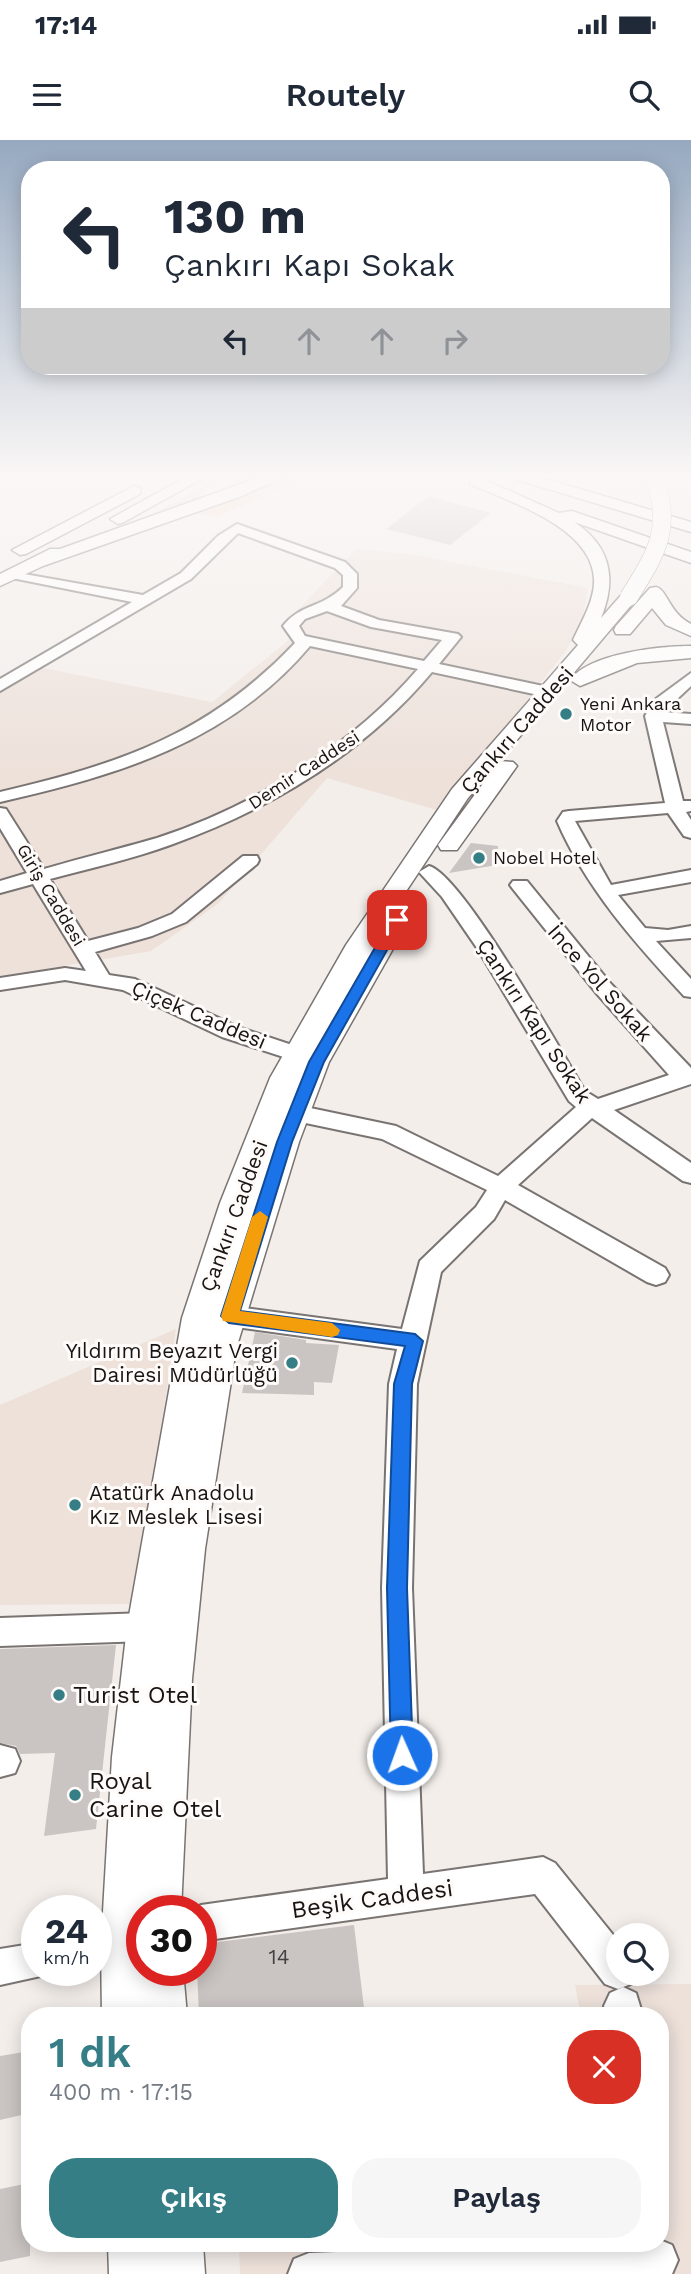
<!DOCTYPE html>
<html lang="tr">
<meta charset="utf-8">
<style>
:root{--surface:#fff;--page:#f6f6f7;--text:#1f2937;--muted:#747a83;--accent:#357e85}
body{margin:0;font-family:"Work Sans",sans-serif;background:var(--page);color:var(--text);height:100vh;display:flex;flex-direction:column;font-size:26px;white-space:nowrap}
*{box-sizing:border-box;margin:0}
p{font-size:23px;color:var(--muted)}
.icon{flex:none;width:38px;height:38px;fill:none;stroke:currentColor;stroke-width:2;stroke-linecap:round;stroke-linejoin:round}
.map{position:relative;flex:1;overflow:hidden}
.details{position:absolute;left:21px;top:1867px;width:648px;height:245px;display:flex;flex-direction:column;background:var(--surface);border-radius:28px;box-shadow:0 4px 18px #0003}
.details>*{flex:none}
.guide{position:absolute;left:21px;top:21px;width:649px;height:214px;border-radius:28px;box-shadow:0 4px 18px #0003;background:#fff;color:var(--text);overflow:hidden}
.tools{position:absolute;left:606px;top:1783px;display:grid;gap:14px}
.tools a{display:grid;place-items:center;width:63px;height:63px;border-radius:50%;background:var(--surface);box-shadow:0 4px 18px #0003;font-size:35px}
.speed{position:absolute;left:21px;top:1755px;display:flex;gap:14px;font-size:35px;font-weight:700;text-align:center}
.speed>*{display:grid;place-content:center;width:91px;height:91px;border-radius:50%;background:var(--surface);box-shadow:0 4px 18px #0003;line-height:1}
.speed small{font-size:18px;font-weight:400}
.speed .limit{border:10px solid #d22;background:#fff;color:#111}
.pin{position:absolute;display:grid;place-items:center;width:60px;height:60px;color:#fff;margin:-30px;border-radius:14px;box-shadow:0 4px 10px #0006}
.me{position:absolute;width:77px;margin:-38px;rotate:358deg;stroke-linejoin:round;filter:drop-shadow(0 0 5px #0008)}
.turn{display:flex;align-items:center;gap:24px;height:147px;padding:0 28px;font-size:32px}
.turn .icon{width:91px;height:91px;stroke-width:2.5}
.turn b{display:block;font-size:49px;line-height:60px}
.lanes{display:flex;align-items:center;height:66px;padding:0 28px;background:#0003;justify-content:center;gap:35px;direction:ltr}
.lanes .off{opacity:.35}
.round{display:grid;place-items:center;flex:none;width:74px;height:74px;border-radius:28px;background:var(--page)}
.summary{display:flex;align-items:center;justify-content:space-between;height:119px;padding:0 28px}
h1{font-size:42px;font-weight:600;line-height:52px;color:var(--accent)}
.action{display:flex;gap:14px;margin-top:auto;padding:14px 28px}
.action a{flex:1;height:80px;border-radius:28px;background:var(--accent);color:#fff;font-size:28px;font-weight:600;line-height:80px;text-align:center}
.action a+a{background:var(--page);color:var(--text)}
.status{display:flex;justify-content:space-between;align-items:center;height:49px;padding:0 35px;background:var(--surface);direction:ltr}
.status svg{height:19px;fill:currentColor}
header{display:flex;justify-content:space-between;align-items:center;height:91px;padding:0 28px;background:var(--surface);font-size:32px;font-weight:600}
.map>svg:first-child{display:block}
</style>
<div class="status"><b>17:14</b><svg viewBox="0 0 49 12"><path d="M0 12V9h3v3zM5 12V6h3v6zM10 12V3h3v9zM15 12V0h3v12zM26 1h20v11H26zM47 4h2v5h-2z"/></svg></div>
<header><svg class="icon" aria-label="menu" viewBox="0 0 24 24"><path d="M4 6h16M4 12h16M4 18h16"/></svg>Routely<svg class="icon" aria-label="search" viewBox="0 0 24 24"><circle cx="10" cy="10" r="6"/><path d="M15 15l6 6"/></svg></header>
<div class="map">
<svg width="691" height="2134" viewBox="0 0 691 2134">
<rect width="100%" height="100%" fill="#f3eeea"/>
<!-- built -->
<g fill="#ede1da">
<polygon points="356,409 410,414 588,448 582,482 565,512 440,671 327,638 219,763 151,811 0,837 0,539 24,524 212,562 289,500 286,490 288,480"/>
<polygon points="176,1189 134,1464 0,1465 0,1265"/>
<polygon points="691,1844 691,2134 240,2134 239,2104 660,2104 660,1876 581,1876 575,1845"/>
</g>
<!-- green -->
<g fill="#f5d4c0">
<polygon points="229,333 276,333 237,350 231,349 237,339 219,339 192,363 132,385"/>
<polygon points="295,333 319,333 215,377 191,372"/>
</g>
<!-- building -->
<g fill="#cac5c2">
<polygon points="429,356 491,373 450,405 386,389"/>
<polygon points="471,703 498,706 497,725 449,733"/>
<polygon points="255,1192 306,1200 306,1203 339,1205 332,1243 314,1242 314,1255 242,1253"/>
<polygon points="116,1505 96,1689 44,1696 55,1613 20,1614 16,1606 0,1603 0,1509"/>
<polygon points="354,1785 365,1876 199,1876 197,1830 201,1830 201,1804"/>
<polygon points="30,1911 30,1973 0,1980 0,1916"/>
<polygon points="30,2043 30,2116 0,2122 0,2049"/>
</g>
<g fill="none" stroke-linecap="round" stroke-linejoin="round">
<!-- major-tunnel -->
<polyline stroke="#d2cdca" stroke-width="18" stroke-dasharray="18 9" stroke-linecap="butt" points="227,333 228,339"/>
<!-- minor casing -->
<g stroke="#797472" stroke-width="4">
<g id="minor">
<path d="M237,384l108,38 12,12v14l-16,18 38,14 79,14 3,3 -22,27 109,23 8,5 -8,5 -116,-25c-68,81 -160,136 -259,172 -40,15 -82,24 -123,35l38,62 50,-13 34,-14 71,-58h14l2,4 -2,4 -71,58 -34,14 -57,16 14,23 26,4 103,48 66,22 3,5 -3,5 -8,2 -74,-24 -99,-47 -58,-10 -65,10v-12l65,-10 21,3 -53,-87 -33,9v-12l27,-8 -27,-45v-20l6,1 38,60c37,-11 75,-20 113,-31 97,-32 194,-91 261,-169l-108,-23c-82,97 -192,129 -310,156v-10c119,-28 208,-57 295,-149l-12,-17c17,-22 39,-18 60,-39v-12l-8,-7 -97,-35 -47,46 -191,112v-12l132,-77 -125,-25v-6l136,24 38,-22 37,-37zM327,471l44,16 71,13 -18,21 -119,-25 -6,-10 6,-7z"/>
<path d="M691,533v13l-28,26 28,2v10l-28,-2 20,79h8v10l-5,1 5,8v18l-7,-2 -16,-23 -93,8 36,64 80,-15v12l-73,13 27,33 23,2 23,-4v12l-35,3 35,38v18l-7,-1c-50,-54 -98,-108 -127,-175l6,-9 6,-1 96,-8 -20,-87 8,-15z"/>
<path d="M429,726c33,8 133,187 156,225l13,8 71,-24 -72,-81 -84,-105 -3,-4 3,-4h14l84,103 80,84v16l-77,26 77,53v20l-8,-2 -91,-63 -74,67 147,83 4,7 -4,7 -9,3 -9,-3 -142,-82 -11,19 -53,53 -24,112 -5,204 11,286 120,-17 12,6 63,78v33h17l-4,10 -13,5 -13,-5 -70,-90 -334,47v-30h-13l13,-6 187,-26 -6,-291 7,-204 8,-35 -168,-23 -9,-3 -4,-7 4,-7 9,-3 173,23 18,-68 56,-54 11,-17 -105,-51 -86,-18 -8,-3 -3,-5 3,-5 8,-3 100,21 102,50 78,-69 -7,-6 -92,-153 -35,-51 -23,-25z"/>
<polygon points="146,1473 157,1477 162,1487 157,1497 146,1501 0,1506 0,1478"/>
<polygon points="0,1605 15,1609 20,1621 15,1633 0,1637"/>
<polygon points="37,1803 37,1830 51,1830 50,1834 0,1845 0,1809"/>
<polygon points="623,1847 636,1853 643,1876 605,1876 604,1866 610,1853"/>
<polygon points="660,2100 672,2105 678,2120 672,2134 288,2134 294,2119 309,2113 552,2104 660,2104"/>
</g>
</g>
<!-- major casing -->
<g stroke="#797472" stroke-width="3">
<g id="major">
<polygon points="193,333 212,333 124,382 118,384 110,379"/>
<polygon points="271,333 292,333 242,356 43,426 0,446 0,434 50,409 60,409"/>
<polygon points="502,333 526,333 691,382 691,392 505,336"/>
<path d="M476,336l83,37 13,-2 119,41v11l-117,-41c37,24 43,57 27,96l22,-25 6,-1 9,5 -139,164 14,1 4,4 -60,84h-16l-3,-5 57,-78 -27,31 -75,113 15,1 3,5 -82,145 -30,80 -63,207 -31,200 -13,130 -11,232h-39v59h41l4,46h-85l-1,-70 11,-189 15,-130 55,-309 38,-115 50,-125 76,-133 106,-156 126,-144 -5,-5c8,-18 22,-40 21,-61 -2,-52 -84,-77 -124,-95v-6z"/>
<polygon points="134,346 140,348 140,354 26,414 20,415 12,410"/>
<path d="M656,447c11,2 13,26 35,37v12l-25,-11 -14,-17 -22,26h-14l-2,-4 2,-4 34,-38z"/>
<path d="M691,506v12l-54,5 -57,23 -10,-6c20,-27 90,-34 121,-34z"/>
<polygon points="108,2104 203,2104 205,2134 109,2134"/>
</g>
</g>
<!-- minor -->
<use href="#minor" fill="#fff" fill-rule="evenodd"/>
<!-- major -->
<use href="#major" fill="#fff" fill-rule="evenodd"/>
<!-- major-bridge casing -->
<g stroke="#797472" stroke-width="19" stroke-linecap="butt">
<path id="major-bridge" d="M629,457c29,-46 44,-70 24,-124"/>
</g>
<!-- major-bridge -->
<use href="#major-bridge" stroke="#fff" stroke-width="18"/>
</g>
<!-- sky -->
<linearGradient id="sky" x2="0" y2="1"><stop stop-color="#96a9c0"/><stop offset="0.53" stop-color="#faf7f6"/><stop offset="1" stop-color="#faf7f6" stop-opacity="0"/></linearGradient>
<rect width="691" height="632" fill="url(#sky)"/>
<!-- route -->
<polygon fill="#1a73e8" stroke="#114b97" stroke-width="2" points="397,776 404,780 324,922 292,1002 240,1171 415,1194 423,1201 412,1244 407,1448 413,1615 409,1623 402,1626 394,1623 391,1615 387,1448 394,1244 405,1206 229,1183 221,1176 277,1002 309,922 391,780"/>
<!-- slow -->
<polygon fill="#f59e0b" points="260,1071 268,1077 240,1171 332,1183 340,1190 338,1195 332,1197 223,1181 221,1176 252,1077"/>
<!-- markers -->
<g fill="#357e85" stroke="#fefbf9" stroke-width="2.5">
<circle cx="566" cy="574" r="7"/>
<circle cx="479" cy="718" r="7"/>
<circle cx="292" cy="1223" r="7"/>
<circle cx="75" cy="1365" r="7"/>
<circle cx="59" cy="1555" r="7"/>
<circle cx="75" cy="1655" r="7"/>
</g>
<g text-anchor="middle" stroke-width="6" stroke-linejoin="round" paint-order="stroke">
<!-- far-poi labels -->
<g font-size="18" fill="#171514" stroke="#fefbf9" text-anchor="start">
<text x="580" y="570">Yeni Ankara<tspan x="580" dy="21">Motor</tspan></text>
<text x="493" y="724">Nobel Hotel</text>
</g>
<!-- far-street labels -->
<g font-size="18" fill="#171514" stroke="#fefbf9">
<text transform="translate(304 630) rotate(-33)" y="6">Demir Caddesi</text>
<text transform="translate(51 755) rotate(59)" y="6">Giriş Caddesi</text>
</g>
<!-- street labels -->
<g font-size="21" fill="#171514" stroke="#fefbf9">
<text transform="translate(517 590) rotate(-49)" y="7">Çankırı Caddesi</text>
<text transform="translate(600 843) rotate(49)" y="7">İnce Yol Sokak</text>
<text transform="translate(199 875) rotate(23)" y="7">Çiçek Caddesi</text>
<text transform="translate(534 881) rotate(57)" y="7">Çankırı Kapı Sokak</text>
<text transform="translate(234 1076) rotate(-70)" y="7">Çankırı Caddesi</text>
</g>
<!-- poi labels -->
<g font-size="21" fill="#171514" stroke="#fefbf9" text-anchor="end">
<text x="278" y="1218">Yıldırım Beyazıt Vergi<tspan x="278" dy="24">Dairesi Müdürlüğü</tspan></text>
<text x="89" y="1360" text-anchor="start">Atatürk Anadolu<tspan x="89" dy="24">Kız Meslek Lisesi</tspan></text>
</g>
<!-- near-number labels -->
<g font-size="21" fill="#444140">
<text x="279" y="1824">14</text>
</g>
<!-- near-poi labels -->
<g font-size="24" fill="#171514" stroke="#fefbf9" text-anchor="start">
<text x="73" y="1563">Turist Otel</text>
<text x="89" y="1649">Royal<tspan x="89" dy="28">Carine Otel</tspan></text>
</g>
<!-- near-street labels -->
<g font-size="24" fill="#171514" stroke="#fefbf9">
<text transform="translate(372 1759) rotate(-8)" y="8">Beşik Caddesi</text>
</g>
</g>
</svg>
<div class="tools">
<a><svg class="icon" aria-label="search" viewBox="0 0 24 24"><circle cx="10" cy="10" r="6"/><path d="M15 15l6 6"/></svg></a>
</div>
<div class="speed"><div>24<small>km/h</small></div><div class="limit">30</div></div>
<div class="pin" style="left:397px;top:780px;background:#d93025"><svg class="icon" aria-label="arrive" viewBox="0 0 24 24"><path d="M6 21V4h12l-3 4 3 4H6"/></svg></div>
<svg class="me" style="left:402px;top:1615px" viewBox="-20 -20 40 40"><circle r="17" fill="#1a73e8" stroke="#fff" stroke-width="3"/><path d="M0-11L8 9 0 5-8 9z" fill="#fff"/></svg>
<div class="guide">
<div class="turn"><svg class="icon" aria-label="left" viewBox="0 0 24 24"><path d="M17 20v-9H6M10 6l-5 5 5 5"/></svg><div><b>130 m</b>Çankırı Kapı Sokak</div></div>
<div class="lanes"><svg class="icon" aria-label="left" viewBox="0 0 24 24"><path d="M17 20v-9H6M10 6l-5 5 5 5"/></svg><svg class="icon off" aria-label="ahead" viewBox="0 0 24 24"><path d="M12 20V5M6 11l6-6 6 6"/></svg><svg class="icon off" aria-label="ahead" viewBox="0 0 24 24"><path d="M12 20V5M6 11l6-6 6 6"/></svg><svg class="icon off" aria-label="right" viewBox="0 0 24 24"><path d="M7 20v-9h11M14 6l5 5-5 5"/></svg></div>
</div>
<section class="details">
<div class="summary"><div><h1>1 dk</h1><p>400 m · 17:15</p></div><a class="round" style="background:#d93025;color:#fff"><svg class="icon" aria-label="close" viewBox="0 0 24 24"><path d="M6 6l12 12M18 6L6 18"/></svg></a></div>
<div class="action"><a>Çıkış</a><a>Paylaş</a></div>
</section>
</div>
